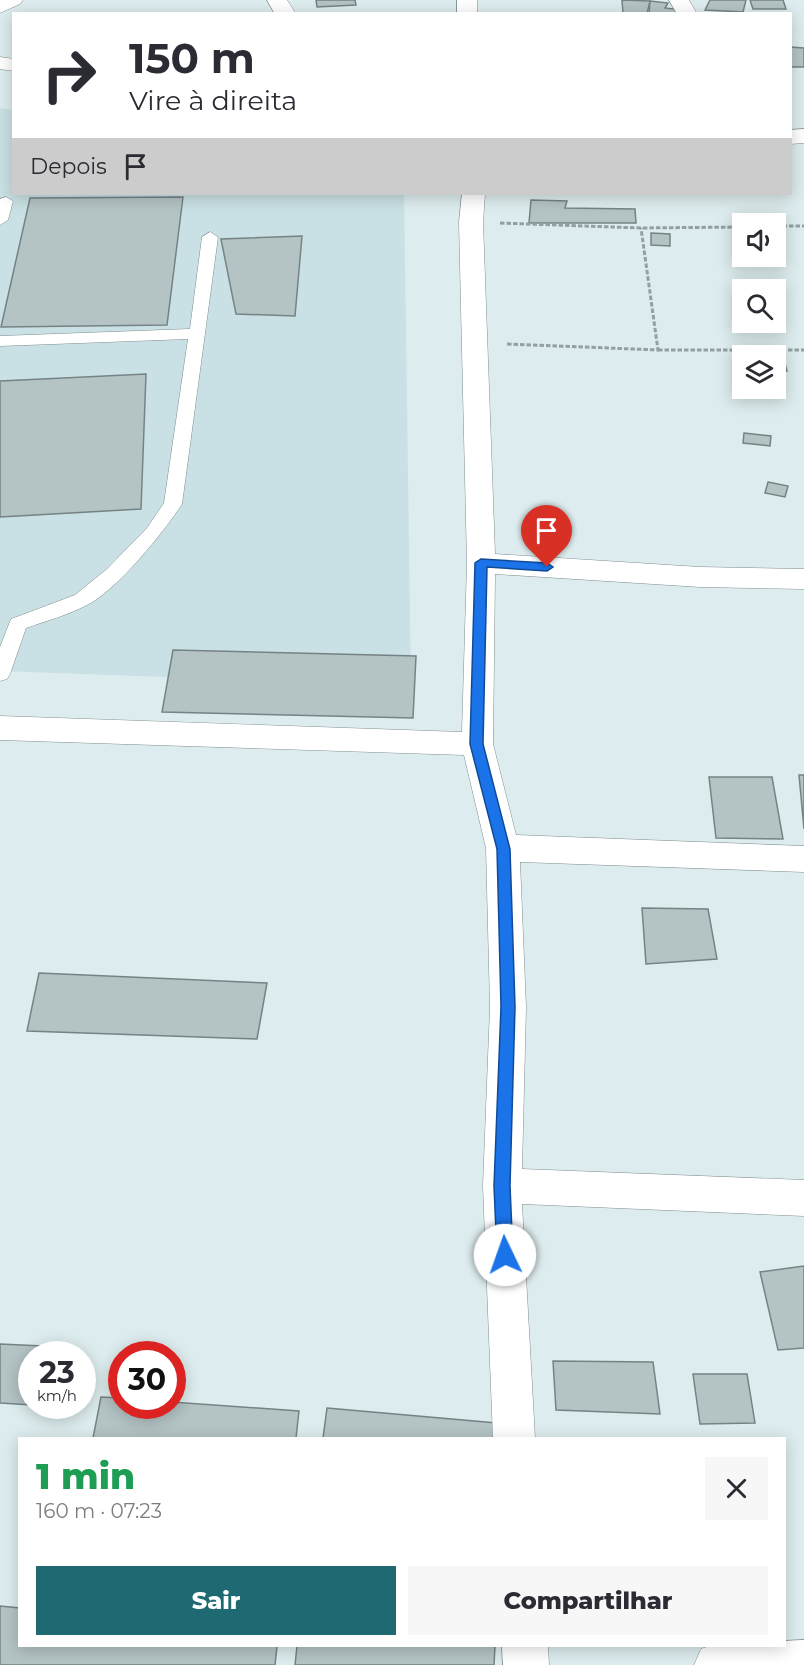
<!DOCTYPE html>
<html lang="pt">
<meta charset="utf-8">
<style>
:root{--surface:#fff;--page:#f7f7f7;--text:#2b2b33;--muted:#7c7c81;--accent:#1e6972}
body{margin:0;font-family:Montserrat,sans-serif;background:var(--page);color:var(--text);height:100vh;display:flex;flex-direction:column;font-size:22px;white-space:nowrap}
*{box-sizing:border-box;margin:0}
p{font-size:20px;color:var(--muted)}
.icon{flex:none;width:33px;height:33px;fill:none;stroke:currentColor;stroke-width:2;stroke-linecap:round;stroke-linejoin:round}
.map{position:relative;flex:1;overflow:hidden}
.sheet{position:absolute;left:18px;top:1437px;width:768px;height:210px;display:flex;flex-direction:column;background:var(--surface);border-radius:0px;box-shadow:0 3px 15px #0003}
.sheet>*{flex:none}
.guide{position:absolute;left:12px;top:12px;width:780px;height:183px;border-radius:0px;box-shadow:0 3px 15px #0003;background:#fff;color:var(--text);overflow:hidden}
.buttons{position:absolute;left:732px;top:213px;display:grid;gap:12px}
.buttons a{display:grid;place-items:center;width:54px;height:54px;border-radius:0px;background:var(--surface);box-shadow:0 3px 15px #0003;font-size:30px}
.speed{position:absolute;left:18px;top:1341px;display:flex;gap:12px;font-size:30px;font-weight:700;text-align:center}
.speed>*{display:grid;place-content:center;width:78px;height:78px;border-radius:50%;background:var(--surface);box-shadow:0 3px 15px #0003;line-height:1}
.speed small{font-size:15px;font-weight:400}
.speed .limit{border:9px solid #d22;background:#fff;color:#111}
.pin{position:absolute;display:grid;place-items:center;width:51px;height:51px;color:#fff;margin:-62px -26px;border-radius:50% 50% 50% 0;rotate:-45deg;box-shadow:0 0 6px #0007}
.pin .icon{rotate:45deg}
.me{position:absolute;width:66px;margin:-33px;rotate:357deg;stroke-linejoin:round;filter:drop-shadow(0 0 4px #0008)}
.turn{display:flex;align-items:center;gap:21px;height:126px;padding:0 18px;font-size:27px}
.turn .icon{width:78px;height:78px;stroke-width:2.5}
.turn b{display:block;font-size:42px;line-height:51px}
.then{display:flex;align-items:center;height:57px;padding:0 18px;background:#0003;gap:12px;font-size:22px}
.round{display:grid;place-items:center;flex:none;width:63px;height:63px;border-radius:0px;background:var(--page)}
.headline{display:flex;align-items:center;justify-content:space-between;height:102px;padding:0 18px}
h1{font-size:36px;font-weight:800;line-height:45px;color:#1e9e55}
.button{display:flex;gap:12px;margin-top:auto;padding:12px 18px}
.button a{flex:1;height:69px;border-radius:0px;background:var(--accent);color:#fff;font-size:24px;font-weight:800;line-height:69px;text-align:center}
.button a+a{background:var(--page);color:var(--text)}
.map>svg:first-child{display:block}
</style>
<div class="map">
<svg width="804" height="1665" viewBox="0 0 804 1665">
<rect width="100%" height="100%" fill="#ddecee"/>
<!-- built -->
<polygon fill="#c9e1e4" points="0,108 13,110 14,194 404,194 411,686 0,671"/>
<!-- building -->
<g fill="#b4c3c4" stroke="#768385" stroke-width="1.5">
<polygon points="316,0 355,0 356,5 317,7"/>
<polygon points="622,0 650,1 647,14 623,13"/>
<polygon points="710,0 746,0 743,12 705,10"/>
<polygon points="750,0 783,0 786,9 753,9"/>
<polygon points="650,1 668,3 665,8 681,10 682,14 649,14"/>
<polygon points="790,47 804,48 804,67 790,67"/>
<polygon points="183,197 167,325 1,327 30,198"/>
<polygon points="531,200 567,201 565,208 635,209 636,223 529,223"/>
<polygon points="651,233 670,234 670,246 651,245"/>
<polygon points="302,236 295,316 236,314 221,239"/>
<polygon points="783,356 787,371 776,372 776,357"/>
<polygon points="146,374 141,509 0,517 0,381"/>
<polygon points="744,433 771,436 770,446 743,443"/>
<polygon points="768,482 788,486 785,497 765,493"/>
<polygon points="173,650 416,656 413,718 162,712"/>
<polygon points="799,775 804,775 804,829"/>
<polygon points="709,777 772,777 783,839 716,838"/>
<polygon points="642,908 708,909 717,959 646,964"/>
<polygon points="39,973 267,983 257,1039 27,1031"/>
<polygon points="804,1266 804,1348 778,1350 760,1272"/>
<polygon points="0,1344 64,1347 63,1354 32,1354 32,1405 0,1403"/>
<polygon points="553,1361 653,1362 660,1414 556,1410"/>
<polygon points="693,1374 747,1374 755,1423 700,1424"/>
<polygon points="101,1397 122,1398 122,1406 172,1406 172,1402 299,1411 296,1438 93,1438"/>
<polygon points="327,1408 508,1424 507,1438 323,1438"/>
<polygon points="0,1606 20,1608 20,1646 277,1646 275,1665 0,1665"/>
<polygon points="297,1646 495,1646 494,1665 295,1665"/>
</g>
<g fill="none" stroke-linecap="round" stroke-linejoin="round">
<!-- lane casing -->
<g stroke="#808e8f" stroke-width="1">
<g id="lane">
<polygon points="6,197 13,201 8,220 0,225 0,199"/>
<path d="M210,232l8,5 -36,267c-18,28 -66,87 -95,101 -19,10 -41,16 -61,23l-16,46 -3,5 -7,2v-34l11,-28 64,-24 32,-26 40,-41 17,-25 24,-164 -188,7v-10l190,-7 12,-92z"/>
</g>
</g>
<!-- street casing -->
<g stroke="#808e8f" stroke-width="1">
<g id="street">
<polygon points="0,0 23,0 20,4 0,13"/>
<polygon points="267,0 287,0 296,14 275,14"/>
<rect x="457" y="0" width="20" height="14"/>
<polygon points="669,0 689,0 697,14 677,14"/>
<polygon points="0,57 14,59 14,71 0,69"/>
<polygon points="804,129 804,143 790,144 790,130"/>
<polygon points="462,194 485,194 483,222 495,554 700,567 804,569 804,589 700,587 495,574 493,744 516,835 804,846 804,872 520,862 526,1007 522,1169 804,1180 804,1216 522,1204 535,1438 493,1438 483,1186 490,1007 486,848 464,755 0,740 0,716 462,732 467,563 459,222"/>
<polygon points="804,1640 804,1665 694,1665 701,1649 709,1646 784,1646 784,1641"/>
<polygon points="502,1646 548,1646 549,1665 503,1665"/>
</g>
</g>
<!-- path -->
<g stroke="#949fa1" stroke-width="3" stroke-dasharray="4.5 2" stroke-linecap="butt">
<polyline points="500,223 641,228 742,227"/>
<polyline points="776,226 804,226"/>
<polyline points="507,344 658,350 641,228"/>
<polyline points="658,350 804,350"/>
</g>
<!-- lane -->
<use href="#lane" fill="#fff" fill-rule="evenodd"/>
<!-- street -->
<use href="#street" fill="#fff" fill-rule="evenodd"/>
</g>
<!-- route -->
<polygon fill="#1a73e8" stroke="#114b97" stroke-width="1.5" points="481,559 547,563 553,567 547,571 487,567 483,744 510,849 515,1007 510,1186 513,1255 511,1260 505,1262 499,1260 497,1255 494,1186 501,1007 497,849 470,744 475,563"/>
</svg>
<div class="buttons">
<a><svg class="icon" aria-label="sound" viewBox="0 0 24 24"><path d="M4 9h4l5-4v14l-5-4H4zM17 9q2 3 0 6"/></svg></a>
<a><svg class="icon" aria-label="search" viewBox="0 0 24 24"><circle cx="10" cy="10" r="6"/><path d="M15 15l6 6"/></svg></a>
<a><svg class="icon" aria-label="layers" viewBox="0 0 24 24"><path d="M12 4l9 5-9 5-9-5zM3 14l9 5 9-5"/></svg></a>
</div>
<div class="speed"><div>23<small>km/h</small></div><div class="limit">30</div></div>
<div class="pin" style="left:547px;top:567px;background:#d93025"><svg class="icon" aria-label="arrive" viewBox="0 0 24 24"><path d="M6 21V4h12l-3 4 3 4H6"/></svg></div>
<svg class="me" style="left:505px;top:1255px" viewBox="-20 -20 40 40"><circle r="19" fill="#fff"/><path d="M0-13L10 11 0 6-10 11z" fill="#1a73e8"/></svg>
<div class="guide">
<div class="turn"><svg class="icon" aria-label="right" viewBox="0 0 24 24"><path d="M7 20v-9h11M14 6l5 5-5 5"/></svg><div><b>150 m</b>Vire à direita</div></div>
<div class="then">Depois<svg class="icon" aria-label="arrive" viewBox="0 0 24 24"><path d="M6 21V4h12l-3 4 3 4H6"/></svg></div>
</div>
<section class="sheet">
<div class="headline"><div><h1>1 min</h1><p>160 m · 07:23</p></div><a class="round"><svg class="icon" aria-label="close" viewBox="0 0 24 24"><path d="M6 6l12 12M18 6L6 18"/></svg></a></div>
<div class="button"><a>Sair</a><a>Compartilhar</a></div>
</section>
</div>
